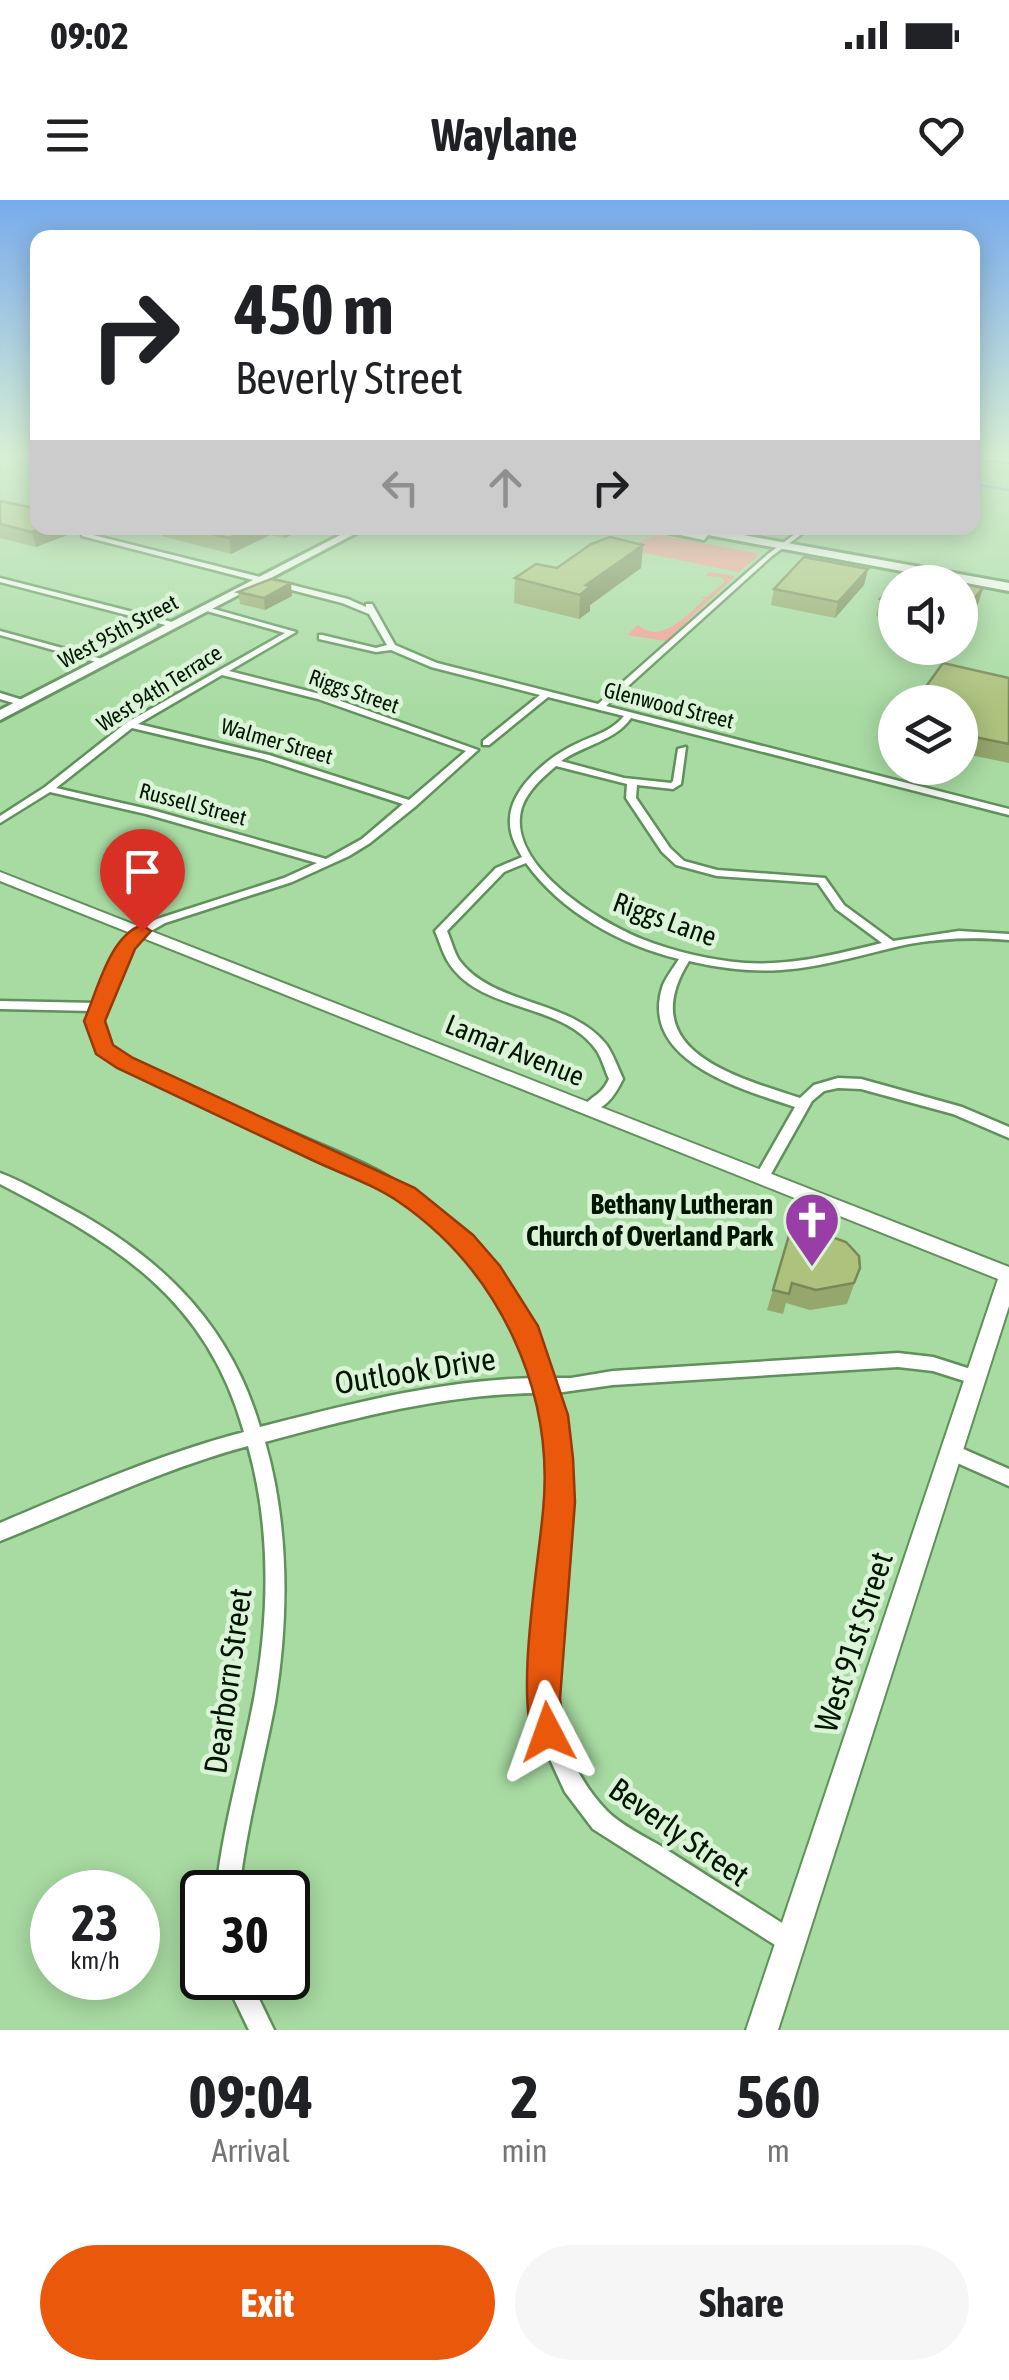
<!DOCTYPE html>
<style>
:root{--surface:#fff;--page:#f6f6f6;--text:#202124;--muted:#757577;--accent:#ea580c}
body{margin:0;font-family:"Asap Condensed",sans-serif;background:var(--page);color:var(--text);height:100vh;display:flex;flex-direction:column;font-size:38px;white-space:nowrap}
*{box-sizing:border-box;margin:0}
p{font-size:32px;color:var(--muted)}
.icon{flex:none;width:55px;height:55px;fill:none;stroke:currentColor;stroke-width:2;stroke-linecap:round;stroke-linejoin:round}
.map{position:relative;height:1830px;overflow:hidden}
.sheet{display:flex;flex-direction:column;background:var(--surface);flex:1}
.sheet>*{flex:none}
.banner{position:absolute;left:30px;top:30px;width:950px;height:305px;border-radius:20px;box-shadow:0 5px 25px #0003;background:#fff;color:var(--text);overflow:hidden}
.controls{position:absolute;left:878px;top:365px;display:grid;gap:20px}
.controls a{display:grid;place-items:center;width:100px;height:100px;border-radius:50%;background:var(--surface);box-shadow:0 5px 25px #0003;font-size:50px}
.speed{position:absolute;left:30px;top:1670px;display:flex;gap:20px;font-size:50px;font-weight:700;text-align:center}
.speed>*{display:grid;place-content:center;width:130px;height:130px;border-radius:50%;background:var(--surface);box-shadow:0 5px 25px #0003;line-height:1}
.speed small{font-size:25px;font-weight:400}
.speed .limit{border:5px solid #111;border-radius:15px;background:#fff;color:#111}
.pin{position:absolute;display:grid;place-items:center;width:85px;height:85px;color:#fff;margin:-102px -42px;border-radius:50% 50% 50% 0;rotate:-45deg;box-shadow:0 0 10px #0007}
.pin .icon{rotate:45deg}
.me{position:absolute;width:110px;margin:-55px;rotate:356deg;stroke-linejoin:round;filter:drop-shadow(0 0 8px #0008)}
.turn{display:flex;align-items:center;gap:35px;height:210px;padding:0 40px;font-size:45px}
.turn .icon{width:130px;height:130px;stroke-width:2.5}
.turn b{display:block;font-size:70px;line-height:85px}
.lanes{display:flex;align-items:center;height:95px;padding:0 40px;background:#0003;justify-content:center;gap:50px;direction:ltr}
.lanes .off{opacity:.35}
.eta{display:flex;justify-content:space-evenly;align-items:center;height:170px;text-align:center}
.eta b{font-size:60px;font-weight:700;line-height:70px}
.button{display:flex;gap:20px;margin-top:auto;padding:20px 40px}
.button a{flex:1;height:115px;border-radius:60px;background:var(--accent);color:#fff;font-size:40px;font-weight:700;line-height:115px;text-align:center}
.button a+a{background:var(--page);color:var(--text)}
.status{display:flex;justify-content:space-between;align-items:center;height:70px;padding:0 50px;background:var(--surface);direction:ltr}
.status svg{height:28px;fill:currentColor}
header{display:flex;justify-content:space-between;align-items:center;height:130px;padding:0 40px;background:var(--surface);font-size:45px;font-weight:700}
.map>svg:first-child{display:block}
</style>
<div class="status"><b>09:02</b><svg viewBox="0 0 49 12"><path d="M0 12V9h3v3zM5 12V6h3v6zM10 12V3h3v9zM15 12V0h3v12zM26 1h20v11H26zM47 4h2v5h-2z"/></svg></div>
<header><svg class="icon" aria-label="menu" viewBox="0 0 24 24"><path d="M4 6h16M4 12h16M4 18h16"/></svg>Waylane<svg class="icon" aria-label="heart" viewBox="0 0 24 24"><path d="M12 20l-8-8c-3-5 5-10 8-4 3-6 11-1 8 4z"/></svg></header>
<div class="map">
<svg width="1009" height="1830" viewBox="0 0 1009 1830">
<rect width="100%" height="100%" fill="#a8dba2"/>
<!-- green -->
<g fill="#f99996">
<polygon points="658,335 757,353 756,359 762,354 738,372 620,348"/>
<path d="M709,372l26,4 -69,65 -39,-6 11,-10c22,20 47,-8 67,-26l-4,-2h6l18,-15 -3,-5 -17,-1z"/>
</g>
<g fill="none" stroke-linecap="round" stroke-linejoin="round">
<!-- stream -->
<polyline stroke="#709df3" stroke-width="2.5" points="972,284 1009,290"/>
<!-- minor casing -->
<g stroke="#60905b" stroke-width="5">
<g id="minor">
<path d="M89,328h7l-7,6 259,65 18,8v-3h6l23,41 42,18 161,41 170,-150 35,-26h7l-38,28 -166,150 403,103v6l-378,-97c-16,23 -47,27 -70,43l63,17 47,5 2,-2 5,-32 8,-2 -5,37 -8,5 -36,-4 -1,13 34,50 14,13 33,9 108,8 19,27 49,36 66,-10 50,3v6c-34,-3 -66,-2 -100,4 -42,9 -84,23 -128,26 -31,2 -62,-2 -92,-9 -56,89 46,116 111,137l14,-13 24,-7 23,1 101,28 47,20v11l-56,-24 -92,-25 -23,-1 -14,3 -12,10 -45,80h-10l-2,-4 40,-70c-51,-17 -158,-46 -132,-122 4,-9 11,-18 16,-26 -58,-14 -118,-47 -153,-96l-22,9 -57,59c4,9 7,21 12,29 34,46 109,38 147,84 7,10 12,24 17,35 -8,16 -19,34 -39,32l-2,-3c10,-13 19,-12 27,-29 -4,-9 -7,-20 -12,-28 -35,-51 -119,-37 -150,-91 -5,-9 -8,-20 -12,-29l61,-63 26,-11c-7,-12 -13,-24 -12,-38 1,-32 40,-63 66,-75 18,-9 35,-12 48,-28l-76,-19 -59,48h-6v-4l57,-46 -109,-28 -40,-17 -15,2 -57,-13v-4h3l54,13 11,-3 -18,-31 -27,-11 -260,-67v-2zM556,566l71,18 -1,14 36,54 14,13 41,11 101,7 18,26 46,34c-45,11 -90,23 -137,20 -35,-3 -70,-11 -103,-24 -43,-17 -138,-75 -120,-132 6,-17 21,-30 34,-41z"/>
<polygon points="0,378 176,423 177,425 173,427 0,382"/>
<path d="M203,406l93,26 -67,39 95,24 154,55 -62,56 -46,37 -21,13 -57,26 -127,41 -28,16 -36,82 9,26 20,13c51,23 102,46 153,68 32,15 66,27 97,44 80,44 144,119 171,206h20l42,-7 285,-18 35,4 50,16 2,5 -2,5 -6,2 -44,-14 -35,-4 -285,18 -57,8c15,50 14,107 9,158 -9,92 -29,186 42,260 15,15 39,26 57,37 45,29 90,57 135,86l4,8 -4,8 -8,4 -8,-4 -190,-121 -28,-37 -17,-37 -12,-46 -2,-39 16,-167 -1,-52 -10,-58c-94,1 -185,25 -274,49 24,83 24,175 10,261 -12,63 -29,125 -36,189h-23c6,-59 22,-115 34,-173 19,-88 23,-185 -2,-273 -86,23 -165,62 -248,95v-18c80,-34 160,-69 244,-91 -38,-135 -128,-188 -244,-248v-11c19,7 37,17 55,27 99,51 173,118 205,227 90,-23 181,-47 274,-49 -25,-84 -86,-152 -162,-197 -30,-18 -66,-30 -98,-45 -51,-23 -102,-46 -154,-70l-21,-14 -10,-31 4,-10 -93,-2v-8l97,2 31,-68 29,-16 127,-41 33,-15 -171,-49 -96,-22 -50,31v-7l45,-29 81,-64 159,-90 -82,-23zM222,475l96,24 148,52 -57,49 -140,-45 -131,-31zM132,528l131,31 140,45 -41,35 -36,20 -174,-49 -96,-22z"/>
<polygon points="0,431 106,460 107,462 103,464 0,435"/>
<polygon points="0,493 26,501 27,503 23,506 0,499"/>
<polygon points="952,1244 1009,1269 1009,1286 946,1258 943,1252 946,1246"/>
<polygon points="224,1778 249,1778 274,1830 249,1830"/>
</g>
</g>
<!-- tertiary casing -->
<g stroke="#60905b" stroke-width="4">
<g id="tertiary">
<polygon points="972,254 1009,258 1009,262 972,258"/>
<polygon points="0,672 1009,1067 1009,1106 778,1830 746,1830 998,1079 0,681"/>
</g>
</g>
<!-- primary casing -->
<g stroke="#60905b" stroke-width="6">
<g id="primary">
<polygon points="354,328 366,328 0,520 0,510"/>
<polygon points="647,328 686,331 684,328 704,328 1009,383 1009,391 708,335 704,340"/>
</g>
</g>
<!-- minor -->
<use href="#minor" fill="#fff" fill-rule="evenodd"/>
<!-- tertiary -->
<use href="#tertiary" fill="#fff" fill-rule="evenodd"/>
<!-- primary -->
<use href="#primary" fill="#fff" fill-rule="evenodd"/>
</g>
<!-- wall -->
<g fill="#95a76c">
<polygon points="0,301 75,332 36,347 0,338"/>
<polygon points="161,328 306,328 285,338 270,335 231,354 162,336"/>
<polygon points="643,345 641,368 590,405 590,411 579,419 514,403 515,378"/>
<polygon points="868,369 864,385 835,418 771,405 774,389"/>
<polygon points="895,385 895,420 876,416 880,399"/>
<polygon points="238,392 292,396 265,410 240,404"/>
<polygon points="1009,478 1009,563 960,553 960,502 919,502 922,492"/>
<polygon points="797,1008 804,1027 860,1068 847,1104 810,1110 786,1103 783,1114 767,1110"/>
</g>
<!-- shaded-wall -->
<g fill="#798858">
<polygon points="43,328 74,328 75,332 36,347 32,332"/>
<polygon points="251,328 269,328 270,335 231,354 229,338"/>
<polygon points="283,328 306,328 285,338"/>
<polygon points="643,345 641,368 590,405 590,411 579,419 580,395 586,385"/>
<polygon points="868,369 864,385 835,418 838,402"/>
<polygon points="291,383 292,396 265,410 264,398"/>
<polygon points="983,388 978,404 960,428 961,415"/>
</g>
<!-- building -->
<g fill="#adc27d" stroke="#798858" stroke-width="2.5">
<polygon points="0,301 38,309 38,328 43,328 32,332 0,324"/>
<polygon points="186,328 251,328 229,338"/>
<polygon points="610,337 643,345 586,385 591,386 580,395 515,378 536,364 557,368 591,344"/>
<polygon points="804,357 868,369 838,402 774,389"/>
<polygon points="271,379 291,383 264,398 238,392"/>
<polygon points="960,383 983,388 961,415 960,415"/>
<polygon points="893,385 895,385 895,402 880,399"/>
<polygon points="943,463 1009,478 1009,544 960,534 960,502 946,502 948,499 922,492"/>
<polygon points="797,1008 807,1011 804,1027 846,1042 859,1056 860,1068 854,1083 816,1090 792,1083 789,1094 773,1090"/>
</g>
<!-- sky -->
<linearGradient id="sky" x2="0" y2="1"><stop stop-color="#78abec"/><stop offset="0.5" stop-color="#d8efd5"/><stop offset="1" stop-color="#d8efd5" stop-opacity="0"/></linearGradient>
<rect width="1009" height="509" fill="url(#sky)"/>
<!-- route -->
<path fill="#ea580c" stroke="#983908" stroke-width="2.5" d="M142,725l9,6 -16,18 -30,72 8,24 20,13 282,130 58,47 27,31 38,60 30,89 5,43 2,44 -15,197 5,33 -5,12 -12,5 -13,-5c-20,-48 3,-177 8,-233 12,-121 -44,-240 -144,-309 -26,-18 -60,-29 -89,-43 -64,-30 -128,-60 -193,-91l-21,-14 -12,-33c13,-29 25,-85 58,-96z"/>
<!-- icons -->
<defs>
<g id="church-pin" transform="scale(2.875)"><path d="M0 17L-7.5 6A9.5 9.5 0 1 1 7.5 6Z" fill="#993da7" stroke="#dbf4d7"/><path d="M-1.2-6h2.4v3.5h3.3v2.4h-3.3V6h-2.4V-.1h-3.3v-2.4h3.3Z" fill="#fff"/></g>
</defs>
<g fill-rule="evenodd">
<use href="#church-pin" x="812" y="1020"/>
</g>
<g text-anchor="middle" stroke-width="9" stroke-linejoin="round" paint-order="stroke">
<!-- far-street labels -->
<g font-size="22" fill="#031503" stroke="#dbf4d7">
<text transform="translate(118 431) rotate(-28)" y="8">West 95th Street</text>
<text transform="translate(159 488) rotate(-32)" y="8">West 94th Terrace</text>
<text transform="translate(354 491) rotate(19)" y="8">Riggs Street</text>
<text transform="translate(669 505) rotate(14)" y="8">Glenwood Street</text>
<text transform="translate(277 541) rotate(16)" y="8">Walmer Street</text>
<text transform="translate(193 604) rotate(15)" y="8">Russell Street</text>
</g>
<!-- street labels -->
<g font-size="28" fill="#031503" stroke="#dbf4d7">
<text transform="translate(665 719) rotate(20)" y="10">Riggs Lane</text>
<text transform="translate(515 850) rotate(22)" y="10">Lamar Avenue</text>
</g>
<!-- poi labels -->
<g font-size="28" font-weight="bold" fill="#031503" stroke="#dbf4d7" text-anchor="end">
<text x="773" y="1014">Bethany Lutheran<tspan x="773" dy="32">Church of Overland Park</tspan></text>
</g>
<!-- near-street labels -->
<g font-size="32" fill="#031503" stroke="#dbf4d7">
<text transform="translate(415 1171) rotate(-9)" y="11">Outlook Drive</text>
<text transform="translate(854 1442) rotate(-72)" y="11">West 91st Street</text>
<text transform="translate(228 1481) rotate(-82)" y="11">Dearborn Street</text>
<text transform="translate(679 1632) rotate(35)" y="11">Beverly Street</text>
</g>
</g>
</svg>
<div class="controls">
<a><svg class="icon" aria-label="sound" viewBox="0 0 24 24"><path d="M4 9h4l5-4v14l-5-4H4zM17 9q2 3 0 6"/></svg></a>
<a><svg class="icon" aria-label="layers" viewBox="0 0 24 24"><path d="M12 4l9 5-9 5-9-5zM3 14l9 5 9-5"/></svg></a>
</div>
<div class="speed"><div>23<small>km/h</small></div><div class="limit">30</div></div>
<div class="pin" style="left:142px;top:731px;background:#d93025"><svg class="icon" aria-label="arrive" viewBox="0 0 24 24"><path d="M6 21V4h12l-3 4 3 4H6"/></svg></div>
<svg class="me" style="left:548px;top:1532px" viewBox="-20 -20 40 40"><path d="M0-17L14 15 0 8-14 15z" fill="#ea580c" stroke="#fff" stroke-width="4"/></svg>
<div class="banner">
<div class="turn"><svg class="icon" aria-label="right" viewBox="0 0 24 24"><path d="M7 20v-9h11M14 6l5 5-5 5"/></svg><div><b>450 m</b>Beverly Street</div></div>
<div class="lanes"><svg class="icon off" aria-label="left" viewBox="0 0 24 24"><path d="M17 20v-9H6M10 6l-5 5 5 5"/></svg><svg class="icon off" aria-label="ahead" viewBox="0 0 24 24"><path d="M12 20V5M6 11l6-6 6 6"/></svg><svg class="icon" aria-label="right" viewBox="0 0 24 24"><path d="M7 20v-9h11M14 6l5 5-5 5"/></svg></div>
</div>
</div>
<section class="sheet">
<div class="eta">
<div><b>09:04</b><p>Arrival</p></div>
<div><b>2</b><p>min</p></div>
<div><b>560</b><p>m</p></div>
</div>
<div class="button"><a>Exit</a><a>Share</a></div>
</section>
